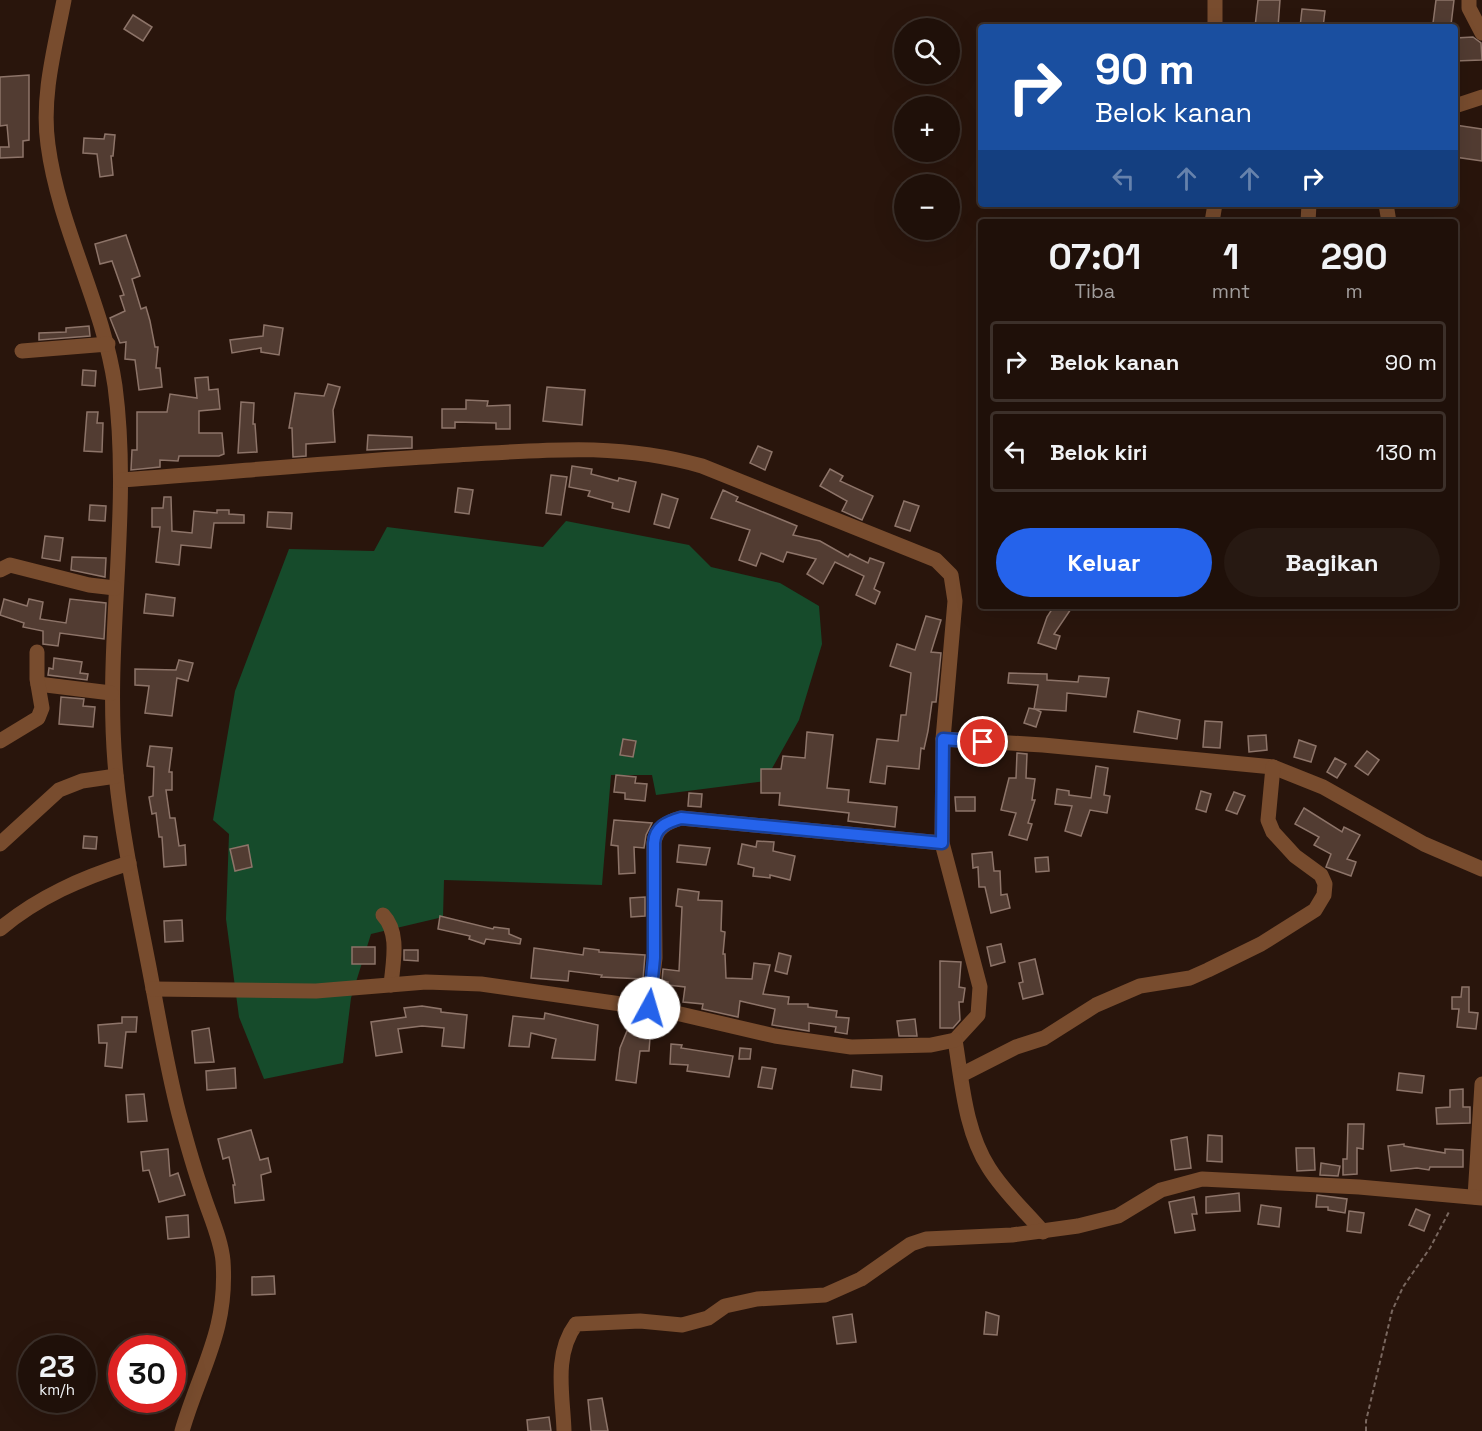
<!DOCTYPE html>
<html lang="id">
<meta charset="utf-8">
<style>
:root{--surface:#1f1009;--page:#271912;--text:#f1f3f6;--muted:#a19d9c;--line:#3c302a;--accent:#2563eb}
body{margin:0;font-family:"Space Grotesk",sans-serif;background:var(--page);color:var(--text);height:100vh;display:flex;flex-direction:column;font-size:22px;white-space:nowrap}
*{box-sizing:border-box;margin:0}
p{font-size:20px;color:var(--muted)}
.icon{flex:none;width:33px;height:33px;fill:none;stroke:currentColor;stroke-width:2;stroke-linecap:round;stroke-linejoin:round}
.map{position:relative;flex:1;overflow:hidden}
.drawer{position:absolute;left:978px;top:219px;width:480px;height:390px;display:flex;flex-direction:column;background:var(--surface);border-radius:6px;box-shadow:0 6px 24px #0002,0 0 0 2px var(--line)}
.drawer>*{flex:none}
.banner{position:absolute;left:978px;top:24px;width:480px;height:183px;border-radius:6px;box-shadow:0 6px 24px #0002,0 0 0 2px var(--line);background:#1a4fa0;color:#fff;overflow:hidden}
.buttons{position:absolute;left:894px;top:18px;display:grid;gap:12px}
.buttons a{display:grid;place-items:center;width:66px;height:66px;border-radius:50%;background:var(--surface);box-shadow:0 6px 24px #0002,0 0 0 2px var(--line);font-size:30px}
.speed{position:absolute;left:18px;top:1335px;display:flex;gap:12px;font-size:30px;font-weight:700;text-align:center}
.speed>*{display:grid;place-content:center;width:78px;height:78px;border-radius:50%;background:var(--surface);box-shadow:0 6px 24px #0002,0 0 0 2px var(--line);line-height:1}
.speed small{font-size:15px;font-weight:400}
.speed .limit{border:9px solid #d22;background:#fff;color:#111}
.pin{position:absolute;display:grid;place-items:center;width:51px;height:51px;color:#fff;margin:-26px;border:3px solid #fff;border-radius:50%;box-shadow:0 2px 6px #0007}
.me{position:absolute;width:66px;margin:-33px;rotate:6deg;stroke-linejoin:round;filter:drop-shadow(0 0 4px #0008)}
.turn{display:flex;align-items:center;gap:21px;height:126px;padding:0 18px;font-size:27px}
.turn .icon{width:78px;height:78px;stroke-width:2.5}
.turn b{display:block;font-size:42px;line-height:51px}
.lanes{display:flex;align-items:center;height:57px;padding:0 18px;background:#0003;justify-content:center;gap:30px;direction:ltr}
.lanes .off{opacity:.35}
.eta{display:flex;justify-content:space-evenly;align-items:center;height:102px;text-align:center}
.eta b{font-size:36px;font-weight:600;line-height:42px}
.button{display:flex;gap:12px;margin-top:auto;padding:12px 18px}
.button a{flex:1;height:69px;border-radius:36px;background:var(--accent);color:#fff;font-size:24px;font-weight:600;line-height:69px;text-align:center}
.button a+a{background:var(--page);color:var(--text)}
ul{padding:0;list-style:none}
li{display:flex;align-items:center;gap:18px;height:81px;margin:0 12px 9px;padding:0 6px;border:3px solid var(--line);border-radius:6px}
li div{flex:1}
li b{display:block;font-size:22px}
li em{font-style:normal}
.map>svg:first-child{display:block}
</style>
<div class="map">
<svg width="1482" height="1431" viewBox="0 0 1482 1431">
<rect width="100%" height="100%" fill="#29150c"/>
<!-- green -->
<polygon fill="#164b2b" points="566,521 689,545 711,567 780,583 819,606 822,644 799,720 765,781 656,795 652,775 611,775 602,885 444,880 443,917 371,934 351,998 343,1063 264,1079 239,1017 226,919 229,834 213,820 235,691 289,549 374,551 387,527 543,547"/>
<!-- building -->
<g fill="#523c32" stroke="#8d7469" stroke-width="1.5">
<polygon points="1258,0 1280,0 1278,27 1255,27"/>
<polygon points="1436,0 1454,0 1451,25 1433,23"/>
<polygon points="1302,9 1325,11 1323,27 1300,27"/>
<polygon points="133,15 152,27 143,41 124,29"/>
<polygon points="1473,37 1481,43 1482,60 1455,61 1455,38"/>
<polygon points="29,75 29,140 23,141 23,157 0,158 0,147 9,147 7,125 0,126 0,77"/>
<polygon points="1455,125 1482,129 1482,161 1455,157"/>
<polygon points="105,134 115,135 113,156 111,156 113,175 100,177 97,154 83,153 84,138 104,139"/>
<polygon points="126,235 140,276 132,279 141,309 146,307 150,321 155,347 158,347 156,368 160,368 162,387 139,390 135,360 125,359 126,342 120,343 110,318 125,311 120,296 124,295 112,261 100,264 95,244"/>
<polygon points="264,325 283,328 279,355 261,352 261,348 232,353 230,340 263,336"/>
<polygon points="89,326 90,336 39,340 39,333 66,332 66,328"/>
<polygon points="83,370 96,371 95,386 82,385"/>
<polygon points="208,377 209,390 218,389 220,409 199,411 199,433 222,433 224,454 219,456 179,456 178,461 160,460 160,467 131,470 132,450 137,450 137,412 167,412 170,394 197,398 195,378"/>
<polygon points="328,384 340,387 333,410 335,442 306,444 306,456 293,457 292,428 289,428 295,393 324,396"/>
<polygon points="547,387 585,390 582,425 543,421"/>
<polygon points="466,400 488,401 487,406 510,405 510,429 496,429 496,423 455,422 455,428 442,428 442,409 466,409"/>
<polygon points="241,402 254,403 253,424 255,424 257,452 238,453"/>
<polygon points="87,412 98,412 97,423 103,423 102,452 84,451"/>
<polygon points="368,435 412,437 412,448 367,450"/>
<polygon points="758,446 772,452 765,470 750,463"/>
<polygon points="572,466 592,469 591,474 618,481 619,478 636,482 629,512 612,508 613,503 588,496 590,491 569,487"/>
<polygon points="830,469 843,476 840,481 873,496 862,520 842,511 847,501 820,486"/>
<polygon points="551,475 567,477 561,515 546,513"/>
<polygon points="458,488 473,490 469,514 455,512"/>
<polygon points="723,490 738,497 736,501 797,526 793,535 820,541 848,557 850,554 868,563 870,558 884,563 874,589 880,592 875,604 856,595 864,576 835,562 823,584 807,574 816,559 787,552 783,562 761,553 756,566 739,560 750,530 711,518"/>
<polygon points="662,494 678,499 669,528 654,524"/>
<polygon points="164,497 171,497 172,531 192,533 194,511 217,513 217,510 229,510 229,514 244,515 244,523 214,523 211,548 181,545 179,565 156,562 160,527 152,527 152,508 163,508"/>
<polygon points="904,501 919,506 910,531 895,526"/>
<polygon points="90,505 106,506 105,521 89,520"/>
<polygon points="268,512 292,513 291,529 267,527"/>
<polygon points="45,536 63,538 60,561 42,558"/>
<polygon points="72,557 106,558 105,577 71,570"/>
<polygon points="146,594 175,598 173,616 144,613"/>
<polygon points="4,599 27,606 29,599 43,602 40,619 66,623 70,599 106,603 104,639 60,633 58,646 43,644 43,631 23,627 24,623 0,615"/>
<polygon points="1054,606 1073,606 1054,634 1060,636 1056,649 1038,643 1047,617"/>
<polygon points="926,616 941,620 931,652 941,653 936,702 932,702 928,731 924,749 921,748 919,769 887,766 885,784 870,782 877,739 898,741 901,715 906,715 911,673 890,666 897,644 915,650"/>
<polygon points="54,658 82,662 80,673 88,674 87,680 48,675 49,668 53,669"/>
<polygon points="179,660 193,663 188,681 177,678 172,716 145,713 149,686 135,685 135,669 176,670"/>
<polygon points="1009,673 1047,674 1047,680 1078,682 1079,676 1109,678 1106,697 1067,693 1066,711 1035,709 1041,712 1036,727 1024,723 1029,708 1034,709 1038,685 1008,683"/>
<polygon points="61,697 84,699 83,706 95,707 93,727 59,724"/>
<polygon points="1138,711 1180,720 1177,739 1134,732"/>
<polygon points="1205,721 1222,722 1220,748 1203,747"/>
<polygon points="807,732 833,735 827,788 849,790 848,802 897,807 895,827 848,821 849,813 779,805 780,793 761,793 761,769 781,769 783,756 805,758"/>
<polygon points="1266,735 1267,750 1249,752 1248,736"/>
<polygon points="623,739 636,741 633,757 620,755"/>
<polygon points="1299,740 1316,746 1311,762 1294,757"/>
<polygon points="150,746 172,748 169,772 172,772 172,790 166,790 170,818 175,818 179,846 185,845 186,865 164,867 162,837 159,837 156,813 152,814 149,797 153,796 154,767 147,766"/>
<polygon points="1367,751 1379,760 1368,775 1355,766"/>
<polygon points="1017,753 1027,754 1026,778 1035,779 1032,800 1035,800 1028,823 1032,824 1027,840 1009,835 1016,813 1001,810 1009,778 1016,778"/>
<polygon points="1335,758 1346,764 1337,778 1327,772"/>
<polygon points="1096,766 1108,768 1104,795 1110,796 1107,813 1090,810 1081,836 1065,831 1072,806 1055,804 1057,789 1069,791 1069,795 1091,798"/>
<polygon points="616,775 636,777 635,783 647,784 645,801 625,799 625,793 614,792"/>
<polygon points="1201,791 1211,794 1206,812 1196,809"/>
<polygon points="1234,792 1245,796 1237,814 1226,810"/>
<polygon points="689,793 702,794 701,807 688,806"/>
<polygon points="955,797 975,797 975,811 956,811"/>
<polygon points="1304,808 1342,832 1344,827 1360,835 1347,859 1356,862 1351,876 1326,867 1331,854 1314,845 1319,837 1295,824"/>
<polygon points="614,820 652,823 646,835 644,848 634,847 635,873 619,874 618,846 611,845"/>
<polygon points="84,836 97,837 96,849 83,848"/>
<polygon points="757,841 774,842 773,851 795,856 790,880 770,875 770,878 753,876 754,868 738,864 742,844 756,847"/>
<polygon points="248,845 252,867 235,871 230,849"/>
<polygon points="679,845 710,848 706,865 677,862"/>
<polygon points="992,852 994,871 1000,871 1001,895 1007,894 1010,908 991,913 985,887 979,887 978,867 973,868 972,854"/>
<polygon points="1048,857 1049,871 1036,872 1035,858"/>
<polygon points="678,889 699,892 698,900 722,901 721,931 725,932 723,954 725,954 726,978 752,979 754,963 770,965 763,994 789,997 788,1004 808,1004 808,1007 837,1011 836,1017 849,1018 847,1034 835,1032 836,1027 809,1023 809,1031 772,1025 775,1009 740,1001 738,1017 702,1009 703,1004 683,1002 685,987 668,985 668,982 662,981 663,969 679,971 682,907 676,906"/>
<polygon points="645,897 645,916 631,917 630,898"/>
<polygon points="440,916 493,929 494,927 509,929 509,934 521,939 520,944 486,939 484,944 469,939 470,936 438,929"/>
<polygon points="182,920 183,941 165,942 164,921"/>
<polygon points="1001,944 1005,962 991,966 987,947"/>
<rect x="352" y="947" width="23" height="17"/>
<polygon points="534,948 583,955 584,948 599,950 599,952 645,955 643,979 601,977 602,975 569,971 568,981 531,978"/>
<polygon points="404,950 418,950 418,961 404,960"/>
<polygon points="779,953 791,956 787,974 775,971"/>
<polygon points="1035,959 1043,994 1023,999 1019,983 1023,982 1019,963"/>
<polygon points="940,961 961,962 959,987 965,988 963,1002 959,1002 960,1020 953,1028 940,1028"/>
<polygon points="1462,987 1469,987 1469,1012 1478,1013 1476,1029 1457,1027 1459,1009 1452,1009 1452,997 1461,997"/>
<polygon points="422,1006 441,1009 441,1012 467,1015 464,1048 442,1046 444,1028 422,1026 398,1029 402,1052 376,1056 371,1022 406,1017 404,1008"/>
<polygon points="545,1013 598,1025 595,1060 552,1058 556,1039 531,1033 529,1047 509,1046 513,1016 544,1019"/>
<polygon points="122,1017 137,1017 136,1032 126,1032 122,1068 105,1066 107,1043 99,1043 98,1025 122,1023"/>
<polygon points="915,1019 917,1036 899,1036 897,1021"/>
<polygon points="209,1028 214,1062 195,1063 192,1031"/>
<polygon points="627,1031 650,1038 649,1051 640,1051 636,1083 616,1080 620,1048"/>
<polygon points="671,1044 682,1045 681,1048 733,1056 729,1077 687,1071 688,1065 670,1064"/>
<polygon points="740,1048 751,1049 750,1059 739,1059"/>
<polygon points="762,1067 776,1069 772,1089 758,1087"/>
<polygon points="235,1068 236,1088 207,1090 206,1071"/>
<polygon points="853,1070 882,1076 881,1090 851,1087"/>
<polygon points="1399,1073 1424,1076 1422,1093 1397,1090"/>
<polygon points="1463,1089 1463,1107 1470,1107 1470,1123 1437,1124 1436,1108 1450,1107 1450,1090"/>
<polygon points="144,1094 147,1121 128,1122 126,1095"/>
<polygon points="1348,1124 1364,1124 1363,1149 1357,1148 1357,1174 1343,1175 1343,1159 1347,1159"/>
<polygon points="251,1130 260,1160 268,1158 271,1172 261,1175 264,1200 235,1203 233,1185 235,1185 229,1157 223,1159 218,1139"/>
<polygon points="1208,1135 1222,1136 1222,1162 1207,1161"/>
<polygon points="1187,1137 1191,1168 1175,1170 1171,1140"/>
<polygon points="1404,1144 1404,1146 1445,1153 1445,1149 1463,1150 1463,1167 1430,1167 1429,1170 1417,1168 1391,1171 1388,1146"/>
<polygon points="1296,1148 1314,1148 1315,1170 1297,1171"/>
<polygon points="168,1149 170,1176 178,1173 185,1195 159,1202 149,1170 143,1171 141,1152"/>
<polygon points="1321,1163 1340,1166 1338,1176 1320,1175"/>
<polygon points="1239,1193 1240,1211 1206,1213 1206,1197"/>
<polygon points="1317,1195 1347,1199 1345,1213 1328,1210 1328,1207 1316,1207"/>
<polygon points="1194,1197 1197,1214 1192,1214 1195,1230 1175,1233 1169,1202"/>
<polygon points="1261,1205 1281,1208 1279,1227 1258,1224"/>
<polygon points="1416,1209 1430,1215 1424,1231 1409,1225"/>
<polygon points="1349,1211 1364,1213 1361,1233 1347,1231"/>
<polygon points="188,1215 189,1237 168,1239 166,1217"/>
<polygon points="274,1276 275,1294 252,1295 252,1277"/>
<polygon points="986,1312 999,1316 997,1335 984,1334"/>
<polygon points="852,1314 856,1342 837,1344 833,1317"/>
<polygon points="602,1398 608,1431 591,1431 588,1400"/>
<polygon points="549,1417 551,1431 528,1431 527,1420"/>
</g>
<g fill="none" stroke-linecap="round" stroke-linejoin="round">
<!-- path -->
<polyline stroke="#79675f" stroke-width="2" stroke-dasharray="4.5 3" stroke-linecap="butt" points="1366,1431 1366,1421 1392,1311 1403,1287 1430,1248 1450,1210"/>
<!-- minor -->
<g stroke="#784c2e" stroke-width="15">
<path d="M64,0c-9,47 -23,97 -16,145 11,83 55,158 67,241 17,129 -12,259 1,388 6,63 20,126 32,188 10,51 18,102 31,152 7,26 14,52 23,77 7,23 19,47 21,70 5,70 -23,108 -41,170"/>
<polyline points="1215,0 1215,27"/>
<polyline points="1469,0 1469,8 1482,33"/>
<polyline points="1455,106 1482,97"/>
<polyline points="1386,204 1389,222"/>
<polyline points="1212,222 1215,204"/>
<polyline points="1308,222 1309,204"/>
<polyline points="22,351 108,344"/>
<path d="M121,480c112,-8 224,-19 337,-25 87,-5 159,-13 244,11l234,94 15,15 4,26 -12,138 -1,104 38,144 -2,28 -23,25c7,42 10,91 34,128 15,24 36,43 54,64"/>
<polyline points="0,570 10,565 89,585 115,588"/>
<polyline points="38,684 111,693"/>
<polyline points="943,739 1043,745 1273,767 1323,787 1424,844 1482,869"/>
<polyline points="0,741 38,718 42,708 37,679 37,652"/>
<polyline points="0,844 59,790 82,781 116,776"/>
<path d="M383,915c17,18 10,47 8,70"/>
<path d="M0,929c38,-32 82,-51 129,-66"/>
<polyline points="153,989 316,991 426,982 481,984 663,1010 775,1036 851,1047 931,1045 955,1040"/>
<path d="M649,1008l6,-50 -1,-115c2,-15 13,-21 27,-25l261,25"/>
<polyline points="961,1075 1016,1047 1044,1038 1096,1005 1140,986 1190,978 1208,970 1261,944 1315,910 1324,895 1325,884 1321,875 1295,856 1273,832 1268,820 1273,767"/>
<polyline points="1475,1197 1482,1084"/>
<path d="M564,1431c-1,-35 -11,-76 12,-107l64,-3 42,4 26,-7 17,-12 32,-7 68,-4 36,-16 50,-35 15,-5 86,-4 66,-9 40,-10 43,-26 41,-11 157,8 123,11"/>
</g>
</g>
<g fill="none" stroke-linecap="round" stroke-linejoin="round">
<!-- route casing -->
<g stroke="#184099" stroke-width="15">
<path id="route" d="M649,1008l5,-50v-115c1,-16 13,-21 27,-25l261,25 1,-104 40,3"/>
</g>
<!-- route -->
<use href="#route" stroke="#2563eb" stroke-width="10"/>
</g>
</svg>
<div class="buttons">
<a><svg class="icon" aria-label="search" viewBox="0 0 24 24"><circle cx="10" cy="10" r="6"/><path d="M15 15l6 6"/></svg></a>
<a>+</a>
<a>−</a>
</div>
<div class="speed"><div>23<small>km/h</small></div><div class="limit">30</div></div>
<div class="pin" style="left:983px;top:742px;background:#d93025"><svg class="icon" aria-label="arrive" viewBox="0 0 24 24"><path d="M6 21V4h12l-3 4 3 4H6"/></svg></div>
<svg class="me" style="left:649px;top:1008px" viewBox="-20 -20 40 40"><circle r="19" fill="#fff"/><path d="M0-13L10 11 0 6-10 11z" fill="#2563eb"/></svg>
<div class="banner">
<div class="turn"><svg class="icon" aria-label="right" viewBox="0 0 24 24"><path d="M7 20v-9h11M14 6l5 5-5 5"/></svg><div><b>90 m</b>Belok kanan</div></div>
<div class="lanes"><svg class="icon off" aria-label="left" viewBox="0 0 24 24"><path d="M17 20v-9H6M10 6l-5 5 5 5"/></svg><svg class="icon off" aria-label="ahead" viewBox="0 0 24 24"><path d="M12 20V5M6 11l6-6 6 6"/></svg><svg class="icon off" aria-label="ahead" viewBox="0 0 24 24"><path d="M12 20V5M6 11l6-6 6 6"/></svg><svg class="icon" aria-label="right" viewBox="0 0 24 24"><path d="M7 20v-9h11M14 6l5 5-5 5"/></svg></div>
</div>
<section class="drawer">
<div class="eta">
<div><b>07:01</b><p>Tiba</p></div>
<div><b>1</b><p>mnt</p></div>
<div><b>290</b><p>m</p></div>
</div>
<ul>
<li><svg class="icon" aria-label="right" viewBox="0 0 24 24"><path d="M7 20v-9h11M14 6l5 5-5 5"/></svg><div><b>Belok kanan</b></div><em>90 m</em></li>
<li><svg class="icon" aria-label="left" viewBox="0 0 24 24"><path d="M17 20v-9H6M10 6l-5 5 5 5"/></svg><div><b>Belok kiri</b></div><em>130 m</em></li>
</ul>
<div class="button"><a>Keluar</a><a>Bagikan</a></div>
</section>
</div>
